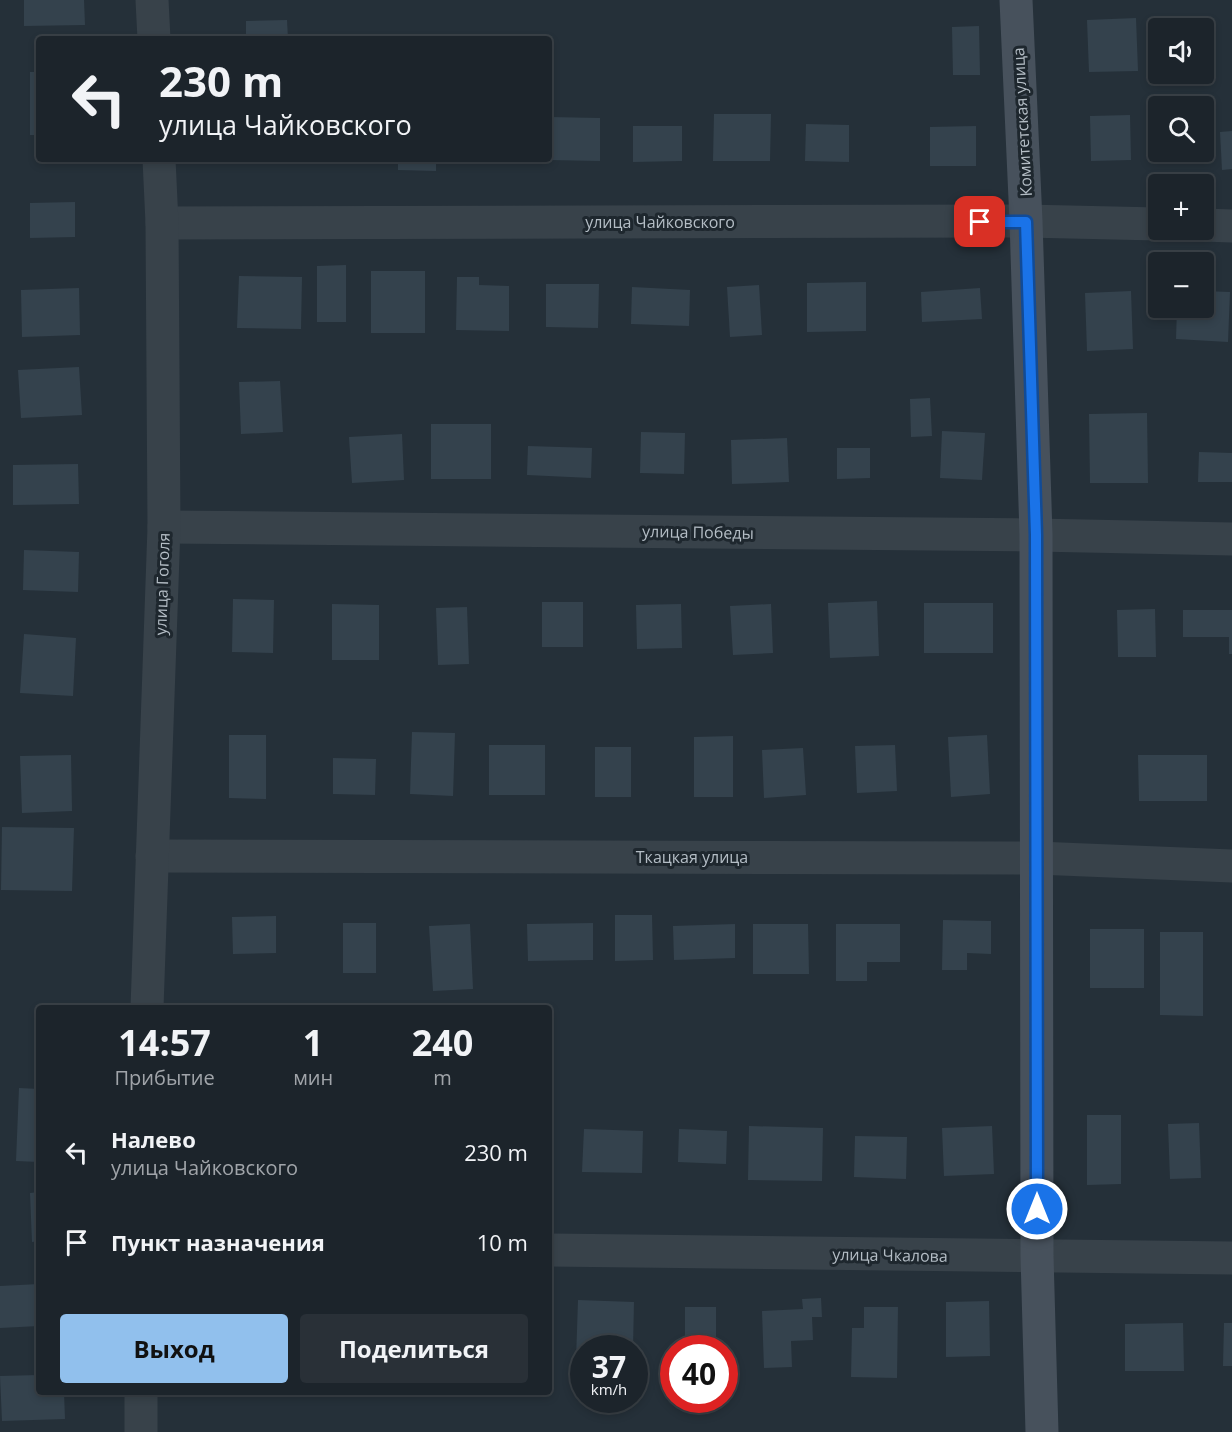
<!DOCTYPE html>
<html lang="ru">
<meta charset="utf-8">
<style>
:root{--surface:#1c242b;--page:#293037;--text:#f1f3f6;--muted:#a0a4a9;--line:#3a4147;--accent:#91c0ed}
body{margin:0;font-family:"Open Sans",sans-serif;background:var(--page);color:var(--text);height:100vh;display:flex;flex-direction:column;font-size:22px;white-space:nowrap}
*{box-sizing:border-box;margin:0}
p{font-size:20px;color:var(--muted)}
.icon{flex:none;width:33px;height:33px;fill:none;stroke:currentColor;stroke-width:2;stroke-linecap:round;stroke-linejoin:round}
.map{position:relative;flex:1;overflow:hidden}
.details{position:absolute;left:36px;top:1005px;width:516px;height:390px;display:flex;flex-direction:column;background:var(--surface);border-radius:6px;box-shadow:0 3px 9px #0003,0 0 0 2px var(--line)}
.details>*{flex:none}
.top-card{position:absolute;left:36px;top:36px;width:516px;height:126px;border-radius:6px;box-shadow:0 3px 9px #0003,0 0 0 2px var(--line);background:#1c242b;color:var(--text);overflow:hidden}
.controls{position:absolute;left:1148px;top:18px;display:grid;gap:12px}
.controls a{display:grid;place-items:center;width:66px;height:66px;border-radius:6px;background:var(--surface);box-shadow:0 3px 9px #0003,0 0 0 2px var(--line);font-size:30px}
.speed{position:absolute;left:570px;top:1335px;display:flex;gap:12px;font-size:30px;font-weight:700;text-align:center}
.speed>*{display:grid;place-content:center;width:78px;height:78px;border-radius:50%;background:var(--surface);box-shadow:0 3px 9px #0003,0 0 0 2px var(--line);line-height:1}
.speed small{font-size:15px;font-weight:400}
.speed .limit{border:9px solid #d22;background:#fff;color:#111}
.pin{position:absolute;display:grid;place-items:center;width:51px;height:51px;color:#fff;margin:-26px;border-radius:12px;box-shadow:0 3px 9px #0006}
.me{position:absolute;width:66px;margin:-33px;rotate:0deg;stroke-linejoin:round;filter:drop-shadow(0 0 4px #0008)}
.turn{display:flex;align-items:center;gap:21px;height:126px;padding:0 24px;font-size:27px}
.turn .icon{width:78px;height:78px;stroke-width:2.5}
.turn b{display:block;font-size:42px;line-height:51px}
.eta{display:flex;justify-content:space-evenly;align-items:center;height:102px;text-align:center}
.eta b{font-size:36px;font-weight:700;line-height:42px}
.button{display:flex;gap:12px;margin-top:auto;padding:12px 24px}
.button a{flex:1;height:69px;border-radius:6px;background:var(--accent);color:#111;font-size:24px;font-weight:700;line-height:69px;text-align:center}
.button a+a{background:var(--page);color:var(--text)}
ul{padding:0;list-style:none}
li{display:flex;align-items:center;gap:18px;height:90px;padding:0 24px}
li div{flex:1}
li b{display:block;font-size:22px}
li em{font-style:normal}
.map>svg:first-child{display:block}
</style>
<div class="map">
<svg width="1232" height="1432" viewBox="0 0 1232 1432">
<rect width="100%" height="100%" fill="#253039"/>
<!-- building -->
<g fill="#34424d">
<polygon points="24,0 84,0 85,25 24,26"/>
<polygon points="1136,18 1138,71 1089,72 1087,20"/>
<polygon points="287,20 288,39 246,39 246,21"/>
<polygon points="979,26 980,75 953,75 952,27"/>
<rect x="30" y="72" width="9" height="63"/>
<polygon points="714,114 771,114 770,161 713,161"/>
<polygon points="1130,115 1131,160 1091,161 1090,116"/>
<polygon points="549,117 600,118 600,161 549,160"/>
<polygon points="806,124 849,125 849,162 805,161"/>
<polygon points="633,126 682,126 682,161 633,162"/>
<polygon points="976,126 976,166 930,166 930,127"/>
<polygon points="1232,131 1232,169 1222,170 1220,132"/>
<polygon points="398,159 436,159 436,171 398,170"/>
<polygon points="75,202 75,237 30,238 30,203"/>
<polygon points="346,265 346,322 317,322 317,266"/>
<rect x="371" y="271" width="54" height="62"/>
<polygon points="239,276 302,277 301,329 237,328"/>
<polygon points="457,277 479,277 479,285 509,286 509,331 456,330"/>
<polygon points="866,282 866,331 807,332 807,283"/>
<polygon points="546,284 599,284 598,328 546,327"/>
<polygon points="759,285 762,335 730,337 727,287"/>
<polygon points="632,287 690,290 689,326 631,324"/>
<polygon points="79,288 80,335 22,337 21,290"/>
<polygon points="980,288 982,319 922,322 921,292"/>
<polygon points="1131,291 1133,349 1087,351 1085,293"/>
<polygon points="1203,291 1230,292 1228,342 1176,339 1177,308 1203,308"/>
<polygon points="79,367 82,415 21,418 18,370"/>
<polygon points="280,381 283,432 241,434 239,382"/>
<polygon points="930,398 932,436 911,437 910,399"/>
<polygon points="1147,413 1148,483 1090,483 1089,414"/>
<rect x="431" y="424" width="60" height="55"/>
<polygon points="942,431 985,433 982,480 940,478"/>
<polygon points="641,432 685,433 684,474 640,473"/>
<polygon points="402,434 404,480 352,483 349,437"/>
<polygon points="787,438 789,482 732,484 731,440"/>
<polygon points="528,446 592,448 591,478 527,475"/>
<polygon points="837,448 870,448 870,478 837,479"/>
<polygon points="1199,452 1232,453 1232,482 1198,482"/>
<polygon points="78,464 79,504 13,505 13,465"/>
<polygon points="24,550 79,552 78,592 23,590"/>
<polygon points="233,599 274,600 273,653 232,652"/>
<polygon points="877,601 879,656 830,658 828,603"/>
<rect x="542" y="602" width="41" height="45"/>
<rect x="924" y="603" width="69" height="50"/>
<polygon points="332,604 379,605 379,660 332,660"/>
<polygon points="681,604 682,648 637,649 636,605"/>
<polygon points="771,604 773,653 733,655 730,606"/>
<polygon points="467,607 469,664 438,665 436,608"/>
<polygon points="1155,609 1156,657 1118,657 1117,610"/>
<polygon points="1183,610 1232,610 1232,654 1229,654 1229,637 1183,637"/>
<polygon points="24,634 76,638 73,696 20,693"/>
<polygon points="412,732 455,733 453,796 410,794"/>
<polygon points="229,735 266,735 266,799 229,798"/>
<polygon points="987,735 990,794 951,797 948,737"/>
<polygon points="733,736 733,797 694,797 694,737"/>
<rect x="489" y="745" width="56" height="50"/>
<polygon points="895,745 897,791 857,793 855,746"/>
<rect x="595" y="747" width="36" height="50"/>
<polygon points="803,748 806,795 764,798 762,750"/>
<polygon points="71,755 72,811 22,813 20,756"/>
<polygon points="1138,755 1207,755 1207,801 1139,801"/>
<polygon points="333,758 376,759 375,795 333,794"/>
<polygon points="2,827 74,828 72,891 1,890"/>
<polygon points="615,915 652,915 653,960 615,961"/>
<polygon points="276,916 276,953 233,954 232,917"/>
<polygon points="943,920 991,921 991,954 967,953 967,970 942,970"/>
<rect x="343" y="923" width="33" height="50"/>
<polygon points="593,923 593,960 528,961 527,924"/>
<polygon points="470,924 473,989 433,991 429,926"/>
<polygon points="735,924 735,958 674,960 673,926"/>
<polygon points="753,924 808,924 809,974 753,974"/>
<polygon points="836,924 900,924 900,962 867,962 867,981 836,981"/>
<rect x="1090" y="929" width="54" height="59"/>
<polygon points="1160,932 1203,932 1203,1016 1160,1015"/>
<polygon points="19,1088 39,1089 39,1162 16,1161"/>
<polygon points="1087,1115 1121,1115 1121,1184 1087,1185"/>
<polygon points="1199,1123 1201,1178 1170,1179 1168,1124"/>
<polygon points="749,1126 823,1128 822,1181 748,1180"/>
<polygon points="992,1126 994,1174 944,1176 942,1128"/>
<polygon points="584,1129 643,1131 642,1173 582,1172"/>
<polygon points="679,1129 727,1131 726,1164 678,1162"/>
<polygon points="855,1136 907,1137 906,1179 854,1177"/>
<polygon points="39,1192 39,1241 32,1242 30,1193"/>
<polygon points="39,1284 39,1326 0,1328 0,1286"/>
<polygon points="821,1298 822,1317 812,1317 813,1340 791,1341 792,1367 764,1368 762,1311 803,1309 802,1299"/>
<polygon points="578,1300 634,1302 633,1348 584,1348 584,1360 576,1360"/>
<polygon points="989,1301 990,1356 946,1357 946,1302"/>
<rect x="685" y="1307" width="31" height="41"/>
<polygon points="864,1307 898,1307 897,1378 851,1377 852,1328 864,1328"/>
<polygon points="1183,1323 1184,1371 1125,1371 1125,1324"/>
<polygon points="1224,1323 1232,1323 1232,1366 1223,1366"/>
<polygon points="39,1375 39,1392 64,1392 65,1419 2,1421 0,1376"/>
</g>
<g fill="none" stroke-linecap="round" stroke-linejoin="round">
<!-- street -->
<g stroke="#38424a" stroke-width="33">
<polyline points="152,0 154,39"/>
<polyline points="162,223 1026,221 1158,224"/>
<polyline points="1203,225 1232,226"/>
<polyline points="164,527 1036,535 1232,539"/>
<polyline points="152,856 1037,858 1232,866"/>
<polyline points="147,1008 164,527 162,223 159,159"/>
<polyline points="549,1250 1232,1258"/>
<polyline points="141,1392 141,1432"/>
</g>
<!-- secondary -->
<polyline stroke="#47515c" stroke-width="33" points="1016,0 1026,221 1036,535 1037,1256 1042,1432"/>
</g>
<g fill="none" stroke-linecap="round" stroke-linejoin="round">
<!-- route casing -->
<g stroke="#114b97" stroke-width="15">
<polyline id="route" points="980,222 1026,222 1036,535 1037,1209"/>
</g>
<!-- route -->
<use href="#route" stroke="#1a73e8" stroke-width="10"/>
</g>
<g text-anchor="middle" stroke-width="6" stroke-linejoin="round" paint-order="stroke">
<!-- street labels -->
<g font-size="16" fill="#b4bdc5" stroke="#1e272e">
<text transform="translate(1022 122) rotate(-93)" y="6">Комитетская улица</text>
<text x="660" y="228">улица Чайковского</text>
<text transform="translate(698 532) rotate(1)" y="6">улица Победы</text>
<text transform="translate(162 584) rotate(-88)" y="6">улица Гоголя</text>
<text x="692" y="863">Ткацкая улица</text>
<text transform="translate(890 1255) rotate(1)" y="6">улица Чкалова</text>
</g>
</g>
</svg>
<div class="controls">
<a><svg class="icon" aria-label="sound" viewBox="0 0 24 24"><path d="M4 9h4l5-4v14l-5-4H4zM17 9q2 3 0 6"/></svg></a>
<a><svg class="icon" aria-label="search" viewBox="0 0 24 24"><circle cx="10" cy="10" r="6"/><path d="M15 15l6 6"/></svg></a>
<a>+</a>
<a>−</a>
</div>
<div class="speed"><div>37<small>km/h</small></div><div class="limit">40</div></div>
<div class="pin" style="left:980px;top:222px;background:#d93025"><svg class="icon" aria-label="arrive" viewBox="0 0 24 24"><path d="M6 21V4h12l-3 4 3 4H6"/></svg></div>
<svg class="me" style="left:1037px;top:1209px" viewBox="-20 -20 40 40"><circle r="17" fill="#1a73e8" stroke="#fff" stroke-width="3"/><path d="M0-11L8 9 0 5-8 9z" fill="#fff"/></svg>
<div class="top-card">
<div class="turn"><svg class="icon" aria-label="left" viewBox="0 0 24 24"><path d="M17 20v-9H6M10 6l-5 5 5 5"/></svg><div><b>230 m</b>улица Чайковского</div></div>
</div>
<section class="details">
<div class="eta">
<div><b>14:57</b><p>Прибытие</p></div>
<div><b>1</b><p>мин</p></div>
<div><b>240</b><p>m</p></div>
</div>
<ul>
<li><svg class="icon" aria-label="left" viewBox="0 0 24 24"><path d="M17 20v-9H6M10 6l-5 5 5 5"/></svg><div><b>Налево</b><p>улица Чайковского</p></div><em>230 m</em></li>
<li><svg class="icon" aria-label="arrive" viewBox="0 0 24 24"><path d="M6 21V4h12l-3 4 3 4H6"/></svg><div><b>Пункт назначения</b></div><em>10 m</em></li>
</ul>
<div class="button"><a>Выход</a><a>Поделиться</a></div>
</section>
</div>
